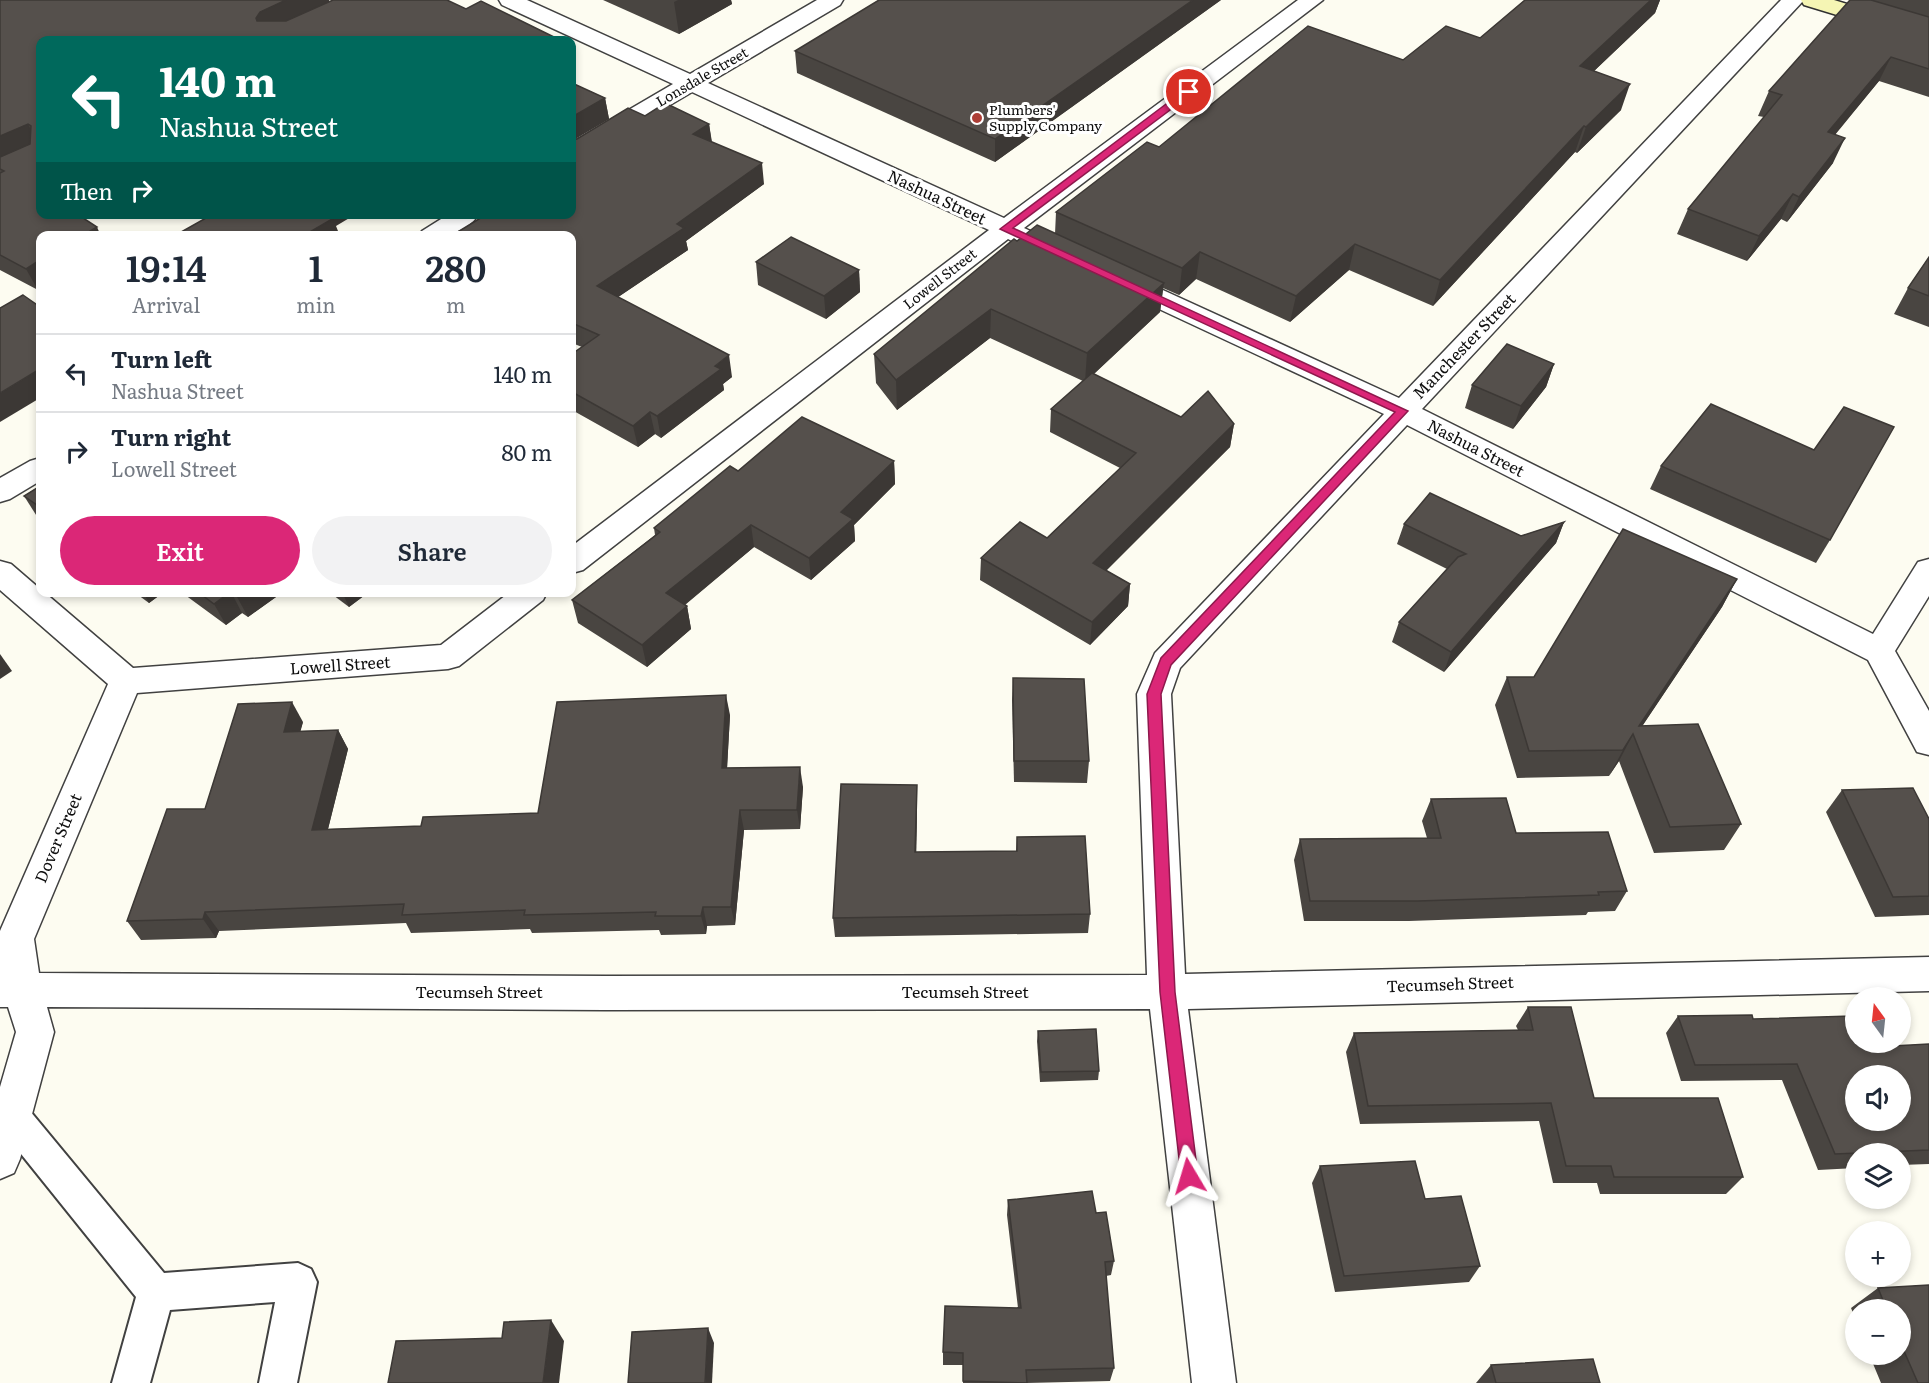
<!DOCTYPE html>
<meta charset="utf-8">
<style>
:root{--surface:#fff;--page:#f2f2f3;--text:#1f2937;--muted:#747a83;--line:#e0e1e3;--accent:#db2777}
body{margin:0;font-family:Literata,serif;background:var(--page);color:var(--text);height:100vh;display:flex;flex-direction:column;font-size:22px;white-space:nowrap}
*{box-sizing:border-box;margin:0}
p{font-size:20px;color:var(--muted)}
.icon{flex:none;width:33px;height:33px;fill:none;stroke:currentColor;stroke-width:2;stroke-linecap:round;stroke-linejoin:round}
.map{position:relative;flex:1;overflow:hidden}
.panel{position:absolute;left:36px;top:231px;width:540px;height:366px;display:flex;flex-direction:column;background:var(--surface);border-radius:12px;box-shadow:0 3px 9px #0003}
.panel>*{flex:none}
.guide{position:absolute;left:36px;top:36px;width:540px;height:183px;border-radius:12px;box-shadow:0 3px 9px #0003;background:#00695c;color:#fff;overflow:hidden}
.needle{width:39px;rotate:345deg}
.fabs{position:absolute;left:1845px;top:987px;display:grid;gap:12px}
.fabs a{display:grid;place-items:center;width:66px;height:66px;border-radius:50%;background:var(--surface);box-shadow:0 3px 9px #0003;font-size:30px}
.pin{position:absolute;display:grid;place-items:center;width:51px;height:51px;color:#fff;margin:-26px;border:3px solid #fff;border-radius:50%;box-shadow:0 2px 6px #0007}
.me{position:absolute;width:66px;margin:-33px;rotate:353deg;stroke-linejoin:round;filter:drop-shadow(0 0 4px #0008)}
.turn{display:flex;align-items:center;gap:21px;height:126px;padding:0 24px;font-size:27px}
.turn .icon{width:78px;height:78px;stroke-width:2.5}
.turn b{display:block;font-size:42px;line-height:51px}
.then{display:flex;align-items:center;height:57px;padding:0 24px;background:#0003;gap:12px;font-size:22px}
.eta{display:flex;justify-content:space-evenly;align-items:center;height:102px;text-align:center}
.eta b{font-size:36px;font-weight:600;line-height:42px}
.button{display:flex;gap:12px;margin-top:auto;padding:12px 24px}
.button a{flex:1;height:69px;border-radius:36px;background:var(--accent);color:#fff;font-size:24px;font-weight:600;line-height:69px;text-align:center}
.button a+a{background:var(--page);color:var(--text)}
ul{padding:0;list-style:none}
li{display:flex;align-items:center;gap:18px;height:78px;padding:0 24px;border-top:2px solid var(--line)}
li div{flex:1}
li b{display:block;font-size:22px}
li em{font-style:normal}
.map>svg:first-child{display:block}
</style>
<div class="map">
<svg width="1929" height="1383" viewBox="0 0 1929 1383">
<rect width="100%" height="100%" fill="#fdfcf1"/>
<g fill="none" stroke-linecap="round" stroke-linejoin="round">
<!-- lane casing -->
<g stroke="#414141" stroke-width="4">
<polygon id="lane" points="13,1101 25,1105 164,1273 298,1263 311,1269 317,1282 297,1383 259,1383 275,1302 170,1310 150,1383 112,1383 136,1297 1,1129 0,1107"/>
</g>
<!-- street casing -->
<g stroke="#414141" stroke-width="3">
<g id="street">
<path d="M499,0h28l163,74 127,-74h26l-3,5 -132,78 296,135 294,-218h25l-299,228 48,22 4,5 -4,5c-21,6 -45,-12 -64,-21l-425,331 -11,3v-27l417,-316 -297,-138 -112,66 -8,2v-17l101,-59 -171,-79z"/>
<polygon points="1781,0 1804,0 1422,409 1873,634 1918,562 1929,559 1929,596 1895,651 1929,711 1929,755 1917,752 1868,660 1407,425 1180,668 1171,694 1185,974 1929,957 1929,991 1188,1009 1236,1383 1192,1383 1150,1009 606,1010 47,1007 54,1032 20,1159 14,1173 0,1179 0,1087 16,1032 8,1007 0,1007 0,931 108,684 0,590 0,561 11,564 40,589 40,592 44,592 133,668 441,645 510,592 547,592 543,600 459,666 448,669 137,693 34,939 39,973 606,976 1147,975 1137,694 1155,653 1384,414 1112,287 1108,281 1112,275 1121,273 1130,275 1399,398"/>
<path d="M449,214h30c-14,21 -38,22 -60,22l3,-5z"/>
<polygon points="40,458 40,481 10,499 0,502 0,478 30,461"/>
</g>
</g>
<!-- secondary casing -->
<g stroke="#303030" stroke-width="3">
<polygon id="secondary" points="1801,0 1834,0 1929,29 1929,43 1804,5"/>
</g>
<!-- lane -->
<use href="#lane" fill="#fff" fill-rule="evenodd"/>
<!-- street -->
<use href="#street" fill="#fff" fill-rule="evenodd"/>
<!-- secondary -->
<use href="#secondary" fill="#f5f5b4" fill-rule="evenodd"/>
</g>
<!-- wall -->
<g fill="#494541">
<polygon points="0,0 329,0 329,1 466,9 560,40 40,40 40,289 38,290 0,270"/>
<polygon points="603,0 731,0 732,4 679,34"/>
<polygon points="1221,0 995,162 797,73 795,51"/>
<polygon points="1525,0 1660,0 1655,13 1594,71 1621,110 1577,153 1575,152 1433,306 1349,270 1290,322 1196,279 1179,295 1163,288 1160,312 1094,374 1181,417 1234,424 1230,447 1106,570 1130,584 1128,606 1090,645 980,580 981,558 1047,538 1120,468 1050,432 1051,409 1083,381 990,338 897,410 876,383 874,354 1017,241 1055,234 1056,212 1159,147 1403,60 1480,38"/>
<polygon points="1850,0 1929,0 1929,97 1879,81 1835,134 1833,163 1787,222 1781,219 1747,261 1677,234 1688,209 1764,117 1758,116 1769,91"/>
<polygon points="572,83 605,98 609,119 574,139 645,116 709,124 712,142 764,184 686,241 688,250 618,297 732,377 723,384 724,390 661,438 655,434 638,447 572,410 572,354 582,347 572,343"/>
<polygon points="1929,257 1929,327 1894,314 1908,288"/>
<polygon points="756,262 859,270 860,292 826,319 758,285"/>
<polygon points="1554,364 1546,387 1513,429 1465,408 1472,385"/>
<polygon points="894,461 895,484 854,525 855,541 811,580 754,547 685,605 687,606 691,629 647,667 578,623 572,600 655,535 654,528 738,471"/>
<polygon points="1661,466 1830,540 1816,563 1650,489"/>
<polygon points="40,486 40,520 38,518 24,496"/>
<polygon points="1564,522 1556,543 1444,672 1392,642 1399,622 1447,569 1397,544 1404,524 1521,536"/>
<polygon points="1737,579 1722,607 1642,726 1741,824 1724,850 1654,853 1619,761 1609,776 1517,778 1495,705 1507,677 1534,677"/>
<polygon points="134,592 164,592 149,603"/>
<polygon points="181,592 283,592 248,617 242,613 226,625"/>
<polygon points="329,592 369,592 349,607"/>
<polygon points="1013,678 1089,761 1087,783 1014,782 1012,700"/>
<polygon points="730,715 727,768 803,787 800,829 744,830 735,925 707,926 706,934 661,935 659,930 532,933 530,929 411,933 406,923 219,931 216,938 141,940 127,921 205,809 303,722 300,731 338,730 348,749 328,829 421,826 538,813"/>
<polygon points="917,785 917,805 916,852 1016,851 1017,837 1090,914 1088,933 835,937 833,918"/>
<polygon points="1842,790 1929,819 1929,915 1875,917 1826,812"/>
<polygon points="1431,799 1516,833 1627,891 1615,911 1588,912 1586,915 1409,921 1304,921 1294,860 1300,839 1427,838 1422,821"/>
<polygon points="1528,1007 1594,1098 1743,1177 1726,1194 1600,1194 1597,1183 1553,1183 1539,1121 1360,1124 1346,1052 1354,1033 1518,1030 1516,1026"/>
<polygon points="1678,1016 1753,1019 1874,1047 1929,1044 1929,1164 1900,1165 1900,1154 1856,1154 1856,1168 1818,1170 1782,1080 1681,1081 1666,1033"/>
<polygon points="1038,1031 1099,1071 1098,1080 1040,1082 1037,1041"/>
<polygon points="1320,1166 1425,1199 1480,1266 1469,1282 1335,1292 1312,1183"/>
<polygon points="1008,1200 1096,1213 1114,1261 1111,1275 1106,1276 1114,1368 1110,1381 1027,1383 963,1383 963,1365 943,1365 943,1352 1018,1308 1007,1215"/>
<polygon points="1929,1285 1929,1383 1881,1383 1869,1354 1900,1354 1900,1310 1856,1310 1856,1320 1851,1308 1878,1288"/>
<polygon points="1491,1365 1600,1383 1476,1383"/>
</g>
<!-- shaded-wall -->
<g fill="#3c3835">
<polygon points="286,0 329,0 330,4 263,39 256,18 260,12"/>
<polygon points="678,0 731,0 732,4 679,34 674,2"/>
<polygon points="1193,0 1221,0 995,162 995,139"/>
<polygon points="1651,0 1660,0 1655,13 1572,92 1580,66"/>
<polygon points="1891,57 1879,81 1817,157 1828,132"/>
<polygon points="1630,84 1621,110 1577,153 1586,127"/>
<polygon points="605,98 609,119 572,141 572,117"/>
<polygon points="28,124 39,145 0,163 0,136"/>
<polygon points="709,124 712,145 693,134"/>
<polygon points="1584,126 1575,152 1433,306 1440,280"/>
<polygon points="1845,138 1833,163 1787,222 1799,197"/>
<polygon points="762,163 764,184 686,241 688,250 602,308 597,286 677,224"/>
<polygon points="1793,194 1781,219 1747,261 1759,236"/>
<polygon points="65,214 92,214 71,226"/>
<polygon points="320,214 356,214 336,226 340,236 303,236"/>
<polygon points="97,227 101,236 82,236"/>
<polygon points="1355,244 1349,270 1290,322 1296,296"/>
<polygon points="1200,252 1196,279 1179,295 1182,268"/>
<polygon points="40,260 40,289 38,290 26,269"/>
<polygon points="859,270 860,292 826,319 824,296"/>
<polygon points="1164,283 1160,312 1085,382 1087,353"/>
<polygon points="991,309 990,338 897,410 896,380"/>
<polygon points="729,355 732,377 723,384 724,390 661,438 657,416 715,366"/>
<polygon points="1554,364 1546,387 1513,429 1521,406"/>
<polygon points="40,369 40,398 0,422 0,393"/>
<polygon points="650,412 655,434 638,447 633,426"/>
<polygon points="1234,424 1230,447 1091,586 1093,563"/>
<polygon points="894,461 895,484 854,525 855,541 811,580 809,558 841,512"/>
<polygon points="1564,522 1556,543 1444,672 1451,652"/>
<polygon points="751,525 754,547 671,616 666,593"/>
<polygon points="1737,579 1722,607 1635,737 1639,726"/>
<polygon points="1130,584 1128,606 1090,645 1092,622"/>
<polygon points="143,592 164,592 149,603"/>
<polygon points="230,592 231,592 242,613 226,625 214,604"/>
<polygon points="240,592 283,592 248,617 236,595"/>
<polygon points="342,592 369,592 349,607"/>
<polygon points="687,606 691,629 647,667 642,645"/>
<polygon points="0,654 12,671 0,679"/>
<polygon points="726,695 730,715 726,787 722,768"/>
<polygon points="292,702 303,722 295,752 284,732"/>
<polygon points="338,730 348,749 323,849 312,830"/>
<polygon points="1633,734 1619,761 1609,776 1623,750"/>
<polygon points="800,767 803,787 800,829 797,810"/>
<polygon points="917,785 917,805 916,872 915,852"/>
<polygon points="740,810 744,830 735,925 731,907"/>
<polygon points="703,907 707,926 706,934 701,916"/>
<polygon points="205,912 219,931 216,938 203,919"/>
<polygon points="551,1320 564,1341 559,1383 543,1383"/>
<polygon points="708,1328 714,1343 712,1383 705,1383"/>
</g>
<!-- building -->
<g fill="#55504c" stroke="#3c3835" stroke-width="1.5" fill-rule="evenodd">
<polygon points="0,0 286,0 260,12 256,18 257,21 286,21 333,0 447,0 466,9 481,1 560,40 40,40 40,214 77,214 97,227 82,236 40,236 40,260 26,269 0,255 0,173 4,171 0,169 0,157 30,144 31,126 28,124 0,136"/>
<polygon points="879,0 1193,0 995,139 795,51"/>
<polygon points="1525,0 1651,0 1580,66 1630,84 1586,127 1584,126 1440,280 1355,244 1296,296 1200,252 1182,268 1056,212 1147,142 1159,147 1308,26 1403,60 1446,26 1480,38"/>
<polygon points="1850,0 1871,0 1929,17 1929,69 1891,57 1828,132 1845,138 1799,197 1793,194 1759,236 1688,209 1782,95 1769,91"/>
<polygon points="572,83 605,98 572,117"/>
<polygon points="665,103 709,124 693,134 762,163 677,224 684,228 597,286 729,355 715,366 721,369 657,416 650,412 633,426 572,392 572,354 599,335 572,323 572,236 451,236 487,214 572,214 572,140 577,139 628,108 645,116"/>
<polygon points="213,214 327,214 334,218 303,236 174,236"/>
<polygon points="1037,225 1164,283 1087,353 991,309 896,380 874,354 1014,239 1017,241"/>
<polygon points="791,237 859,270 824,296 756,262"/>
<polygon points="1929,257 1929,296 1908,288"/>
<polygon points="23,295 40,307 40,369 0,393 0,308"/>
<polygon points="1507,344 1554,364 1521,406 1472,385"/>
<polygon points="1092,373 1181,417 1208,391 1234,424 1093,563 1130,584 1092,622 981,558 1020,522 1047,538 1136,453 1051,409"/>
<polygon points="1711,404 1814,450 1844,407 1894,427 1830,540 1661,466"/>
<polygon points="802,417 894,461 841,512 853,519 809,558 751,525 666,593 687,606 642,645 572,600 660,532 654,528 730,466 738,471"/>
<polygon points="40,486 40,507 24,496"/>
<polygon points="1430,493 1521,536 1564,522 1451,652 1399,622 1458,557 1466,554 1404,524"/>
<polygon points="1623,529 1737,579 1639,726 1698,724 1741,824 1670,827 1633,734 1623,750 1529,751 1507,677 1534,677"/>
<polygon points="198,592 230,592 214,604"/>
<polygon points="232,592 240,592 236,595"/>
<polygon points="1013,678 1084,679 1089,761 1014,761"/>
<polygon points="726,695 722,768 800,767 797,810 740,810 731,907 703,907 701,916 655,916 656,912 524,915 525,910 402,915 404,904 205,912 203,919 127,921 167,809 205,809 238,704 292,702 284,732 338,730 312,830 421,826 423,817 538,813 557,702"/>
<polygon points="841,784 917,785 915,852 1017,851 1017,837 1085,836 1090,914 833,918"/>
<polygon points="1913,788 1929,819 1929,896 1893,897 1842,790"/>
<polygon points="1506,798 1516,833 1608,832 1627,891 1598,892 1599,895 1418,901 1310,901 1300,839 1441,838 1431,799"/>
<polygon points="1528,1007 1571,1007 1594,1098 1718,1098 1743,1177 1614,1177 1611,1166 1566,1166 1551,1103 1368,1106 1354,1033 1533,1030"/>
<path d="M1752,1015l1,4 99,-3 4,7v19h17l1,5 55,-3v106l-94,4 -38,-90 -102,1 -17,-49zM1856,1076h44v44h-44z"/>
<polygon points="1096,1029 1099,1071 1041,1072 1038,1031"/>
<polygon points="1415,1161 1425,1199 1461,1196 1480,1266 1344,1276 1320,1166"/>
<polygon points="1092,1191 1096,1213 1106,1212 1114,1261 1105,1262 1114,1368 1026,1370 1027,1383 963,1381 963,1353 943,1352 945,1306 1021,1308 1008,1200"/>
<polygon points="1929,1285 1929,1383 1918,1383 1900,1342 1900,1310 1887,1310 1878,1288"/>
<polygon points="551,1320 543,1383 388,1383 396,1341 502,1338 504,1322"/>
<polygon points="708,1328 705,1383 628,1383 632,1332"/>
<polygon points="1593,1359 1600,1383 1496,1383 1491,1365"/>
</g>
<!-- route -->
<polygon fill="#db2777" stroke="#8e194d" stroke-width="1.5" points="1186,89 1194,92 1013,228 1408,411 1171,665 1161,694 1175,992 1198,1176 1195,1182 1189,1184 1183,1182 1181,1176 1160,992 1147,694 1161,658 1395,412 1000,229"/>
<!-- markers -->
<circle fill="#ad3f37" stroke="#fff" stroke-width="2" cx="977" cy="118" r="6"/>
<g text-anchor="middle" stroke-width="6" stroke-linejoin="round" paint-order="stroke">
<!-- far-street labels -->
<g font-size="14" fill="#0e0e0e" stroke="#fff">
<text transform="translate(702 77) rotate(-30)" y="5">Lonsdale Street</text>
<text transform="translate(940 279) rotate(-38)" y="5">Lowell Street</text>
</g>
<!-- far-poi labels -->
<g font-size="14" fill="#0e0e0e" stroke="#fff" text-anchor="start">
<text x="989" y="115">Plumbers'<tspan x="989" dy="16">Supply Company</tspan></text>
</g>
<!-- street labels -->
<g font-size="16" fill="#0e0e0e" stroke="#fff">
<text transform="translate(937 197) rotate(25)" y="6">Nashua Street</text>
<text transform="translate(1464 346) rotate(-46)" y="6">Manchester Street</text>
<text transform="translate(1476 448) rotate(27)" y="6">Nashua Street</text>
<text transform="translate(340 665) rotate(-4)" y="6">Lowell Street</text>
<text transform="translate(58 838) rotate(-67)" y="6">Dover Street</text>
<text transform="translate(1450 984) rotate(-2)" y="6">Tecumseh Street</text>
<text x="479" y="998">Tecumseh Street</text>
<text x="965" y="998">Tecumseh Street</text>
</g>
</g>
</svg>
<div class="fabs">
<a><svg class="needle" viewBox="-14 -14 28 28"><path d="M0-13l5 13h-10z" fill="#e53935"/><path d="M0 13l5-13h-10z" fill="#747a83"/></svg></a>
<a><svg class="icon" aria-label="sound" viewBox="0 0 24 24"><path d="M4 9h4l5-4v14l-5-4H4zM17 9q2 3 0 6"/></svg></a>
<a><svg class="icon" aria-label="layers" viewBox="0 0 24 24"><path d="M12 4l9 5-9 5-9-5zM3 14l9 5 9-5"/></svg></a>
<a>+</a>
<a>−</a>
</div>
<div class="pin" style="left:1189px;top:92px;background:#d93025"><svg class="icon" aria-label="arrive" viewBox="0 0 24 24"><path d="M6 21V4h12l-3 4 3 4H6"/></svg></div>
<svg class="me" style="left:1189px;top:1176px" viewBox="-20 -20 40 40"><path d="M0-17L14 15 0 8-14 15z" fill="#db2777" stroke="#fff" stroke-width="4"/></svg>
<div class="guide">
<div class="turn"><svg class="icon" aria-label="left" viewBox="0 0 24 24"><path d="M17 20v-9H6M10 6l-5 5 5 5"/></svg><div><b>140 m</b>Nashua Street</div></div>
<div class="then">Then<svg class="icon" aria-label="right" viewBox="0 0 24 24"><path d="M7 20v-9h11M14 6l5 5-5 5"/></svg></div>
</div>
<section class="panel">
<div class="eta">
<div><b>19:14</b><p>Arrival</p></div>
<div><b>1</b><p>min</p></div>
<div><b>280</b><p>m</p></div>
</div>
<ul>
<li><svg class="icon" aria-label="left" viewBox="0 0 24 24"><path d="M17 20v-9H6M10 6l-5 5 5 5"/></svg><div><b>Turn left</b><p>Nashua Street</p></div><em>140 m</em></li>
<li><svg class="icon" aria-label="right" viewBox="0 0 24 24"><path d="M7 20v-9h11M14 6l5 5-5 5"/></svg><div><b>Turn right</b><p>Lowell Street</p></div><em>80 m</em></li>
</ul>
<div class="button"><a>Exit</a><a>Share</a></div>
</section>
</div>
